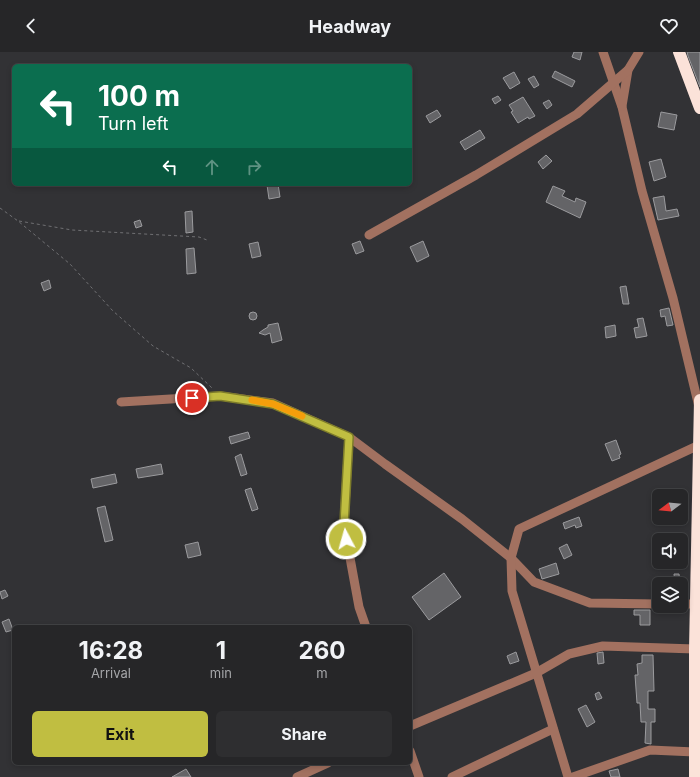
<!DOCTYPE html>
<style>
:root{--surface:#262628;--page:#2e2e30;--text:#f1f3f6;--muted:#a4a5a8;--line:#424345;--accent:#c0be41}
body{margin:0;font-family:Inter,sans-serif;background:var(--page);color:var(--text);height:100vh;display:flex;flex-direction:column;font-size:15px;white-space:nowrap}
*{box-sizing:border-box;margin:0}
p{font-size:13px;color:var(--muted)}
.icon{flex:none;width:22px;height:22px;fill:none;stroke:currentColor;stroke-width:2;stroke-linecap:round;stroke-linejoin:round}
.map{position:relative;flex:1;overflow:hidden}
.details{position:absolute;left:12px;top:573px;width:400px;height:140px;display:flex;flex-direction:column;background:var(--surface);border-radius:6px;box-shadow:0 2px 6px #0003,0 0 0 1px var(--line)}
.details>*{flex:none}
.top-card{position:absolute;left:12px;top:12px;width:400px;height:122px;border-radius:6px;box-shadow:0 2px 6px #0003,0 0 0 1px var(--line);background:#0b6e4f;color:#fff;overflow:hidden}
.needle{width:26px;rotate:254deg}
.tools{position:absolute;left:652px;top:437px;display:grid;gap:8px}
.tools a{display:grid;place-items:center;width:36px;height:36px;border-radius:6px;background:var(--surface);box-shadow:0 2px 6px #0003,0 0 0 1px var(--line);font-size:20px}
.pin{position:absolute;display:grid;place-items:center;width:34px;height:34px;color:#fff;margin:-17px;border:2px solid #fff;border-radius:50%;box-shadow:0 1px 4px #0007}
.me{position:absolute;width:44px;margin:-22px;rotate:354deg;stroke-linejoin:round;filter:drop-shadow(0 0 3px #0008)}
.turn{display:flex;align-items:center;gap:14px;height:84px;padding:0 20px;font-size:18px}
.turn .icon{width:52px;height:52px;stroke-width:2.5}
.turn b{display:block;font-size:28px;line-height:34px}
.lanes{display:flex;align-items:center;height:38px;padding:0 20px;background:#0003;justify-content:center;gap:20px;direction:ltr}
.lanes .off{opacity:.35}
.eta{display:flex;justify-content:space-evenly;align-items:center;height:68px;text-align:center}
.eta b{font-size:24px;font-weight:700;line-height:28px}
.button{display:flex;gap:8px;margin-top:auto;padding:8px 20px}
.button a{flex:1;height:46px;border-radius:6px;background:var(--accent);color:#111;font-size:16px;font-weight:700;line-height:46px;text-align:center}
.button a+a{background:var(--page);color:var(--text)}
header{display:flex;justify-content:space-between;align-items:center;height:52px;padding:0 20px;background:var(--surface);font-size:18px;font-weight:700}
.map>svg:first-child{display:block}
</style>
<header><svg class="icon" aria-label="back" viewBox="0 0 24 24"><path d="M15 5l-7 7 7 7"/></svg>Headway<svg class="icon" aria-label="heart" viewBox="0 0 24 24"><path d="M12 20l-8-8c-3-5 5-10 8-4 3-6 11-1 8 4z"/></svg></header>
<div class="map">
<svg width="700" height="725" viewBox="0 0 700 725">
<rect width="100%" height="100%" fill="#323235"/>
<!-- building -->
<g fill="#646467" stroke="#9b9b9e">
<polygon points="574,0 582,0 580,8 572,5"/>
<polygon points="687,0 700,0 700,35 688,4"/>
<polygon points="555,19 575,29 572,35 552,25"/>
<polygon points="514,20 520,31 510,37 503,26"/>
<polygon points="534,24 539,33 534,36 528,27"/>
<polygon points="498,44 501,48 495,52 492,47"/>
<polygon points="523,45 535,64 529,67 528,65 518,71 511,60 513,59 509,53"/>
<polygon points="549,48 552,53 547,57 543,51"/>
<polygon points="437,58 441,64 430,71 426,64"/>
<polygon points="661,60 677,63 674,78 658,75"/>
<polygon points="480,78 485,86 465,98 460,90"/>
<polygon points="546,103 552,109 543,117 538,110"/>
<polygon points="661,107 666,125 654,129 649,110"/>
<polygon points="278,132 280,145 269,147 267,133"/>
<polygon points="553,134 565,139 562,144 575,150 576,146 586,150 580,166 546,150"/>
<polygon points="664,144 666,159 677,157 679,164 658,168 653,146"/>
<polygon points="192,159 193,180 186,181 185,160"/>
<polygon points="140,168 142,174 136,176 134,170"/>
<polygon points="360,189 364,199 356,202 352,192"/>
<polygon points="423,189 429,204 417,210 410,195"/>
<polygon points="258,190 261,204 252,206 249,192"/>
<polygon points="194,196 196,221 187,222 186,197"/>
<polygon points="49,228 51,236 44,239 41,231"/>
<polygon points="626,234 629,252 623,252 620,235"/>
<polygon points="669,256 673,273 667,274 665,264 661,265 660,258"/>
<circle cx="253" cy="264" r="4"/>
<polygon points="643,266 647,284 636,286 634,276 639,275 637,267"/>
<polygon points="278,271 282,288 272,291 270,281 265,283 259,281 263,278 268,275 268,273"/>
<polygon points="615,273 616,284 606,286 605,275"/>
<polygon points="248,380 250,386 231,392 229,385"/>
<polygon points="616,388 621,402 619,403 620,406 612,409 605,392"/>
<polygon points="241,402 247,422 241,424 235,405"/>
<polygon points="161,412 163,422 138,426 136,417"/>
<polygon points="115,422 117,431 93,436 91,427"/>
<polygon points="251,436 258,457 252,459 245,438"/>
<polygon points="105,454 113,488 105,490 97,456"/>
<polygon points="579,465 582,474 576,476 575,473 565,477 563,471"/>
<polygon points="198,490 201,503 188,506 185,493"/>
<polygon points="567,492 572,503 564,507 559,496"/>
<polygon points="556,511 559,522 542,527 539,517"/>
<polygon points="444,521 461,545 429,568 412,545"/>
<polygon points="674,522 679,522 680,532 675,532"/>
<polygon points="5,538 8,544 2,547 0,540"/>
<polygon points="634,558 650,558 650,573 640,573 640,563 634,563"/>
<polygon points="9,567 13,578 6,580 2,570"/>
<polygon points="516,600 519,609 510,612 507,604"/>
<polygon points="603,600 604,611 598,612 597,601"/>
<polygon points="642,603 653,603 654,639 648,639 648,657 655,657 655,670 651,670 651,692 645,691 646,670 641,670 640,651 637,651 635,623 638,623 637,612 642,611"/>
<polygon points="599,640 602,646 597,648 595,642"/>
<polygon points="586,653 595,670 587,675 578,657"/>
<polygon points="186,717 191,725 172,725"/>
<polygon points="618,717 620,725 611,725 609,719"/>
</g>
<g fill="none" stroke-linecap="round" stroke-linejoin="round">
<!-- path -->
<g stroke="#707073" stroke-width="1" stroke-dasharray="3 3" stroke-linecap="butt">
<polyline points="0,156 18,169 70,212 113,259 153,294 191,316 212,336"/>
<polyline points="19,169 72,178 199,185 207,188"/>
</g>
<!-- minor -->
<g stroke="#a27160" stroke-width="9">
<polyline points="603,0 622,55 642,139 673,246 699,355"/>
<polyline points="622,54 628,18 639,0"/>
<polyline points="369,183 476,123 577,62 628,18"/>
<polyline points="121,350 220,344 273,351 349,385 385,412 462,467 511,506 534,530 590,551 659,552"/>
<polyline points="349,385 344,473 359,555 366,575"/>
<polyline points="681,552 696,552"/>
<polyline points="410,674 536,621 569,602 603,594 695,597"/>
<polyline points="410,699 419,725"/>
<polyline points="297,725 328,711"/>
<polyline points="452,725 553,677"/>
<polyline points="568,725 512,539 511,506 519,477 699,393"/>
<polyline points="573,725 650,698 695,700"/>
</g>
<!-- highway -->
<g stroke="#fbe2d9" stroke-width="12">
<polyline points="679,0 700,56"/>
<polyline points="695,725 695,597 700,348"/>
</g>
</g>
<g fill="none" stroke-linecap="round" stroke-linejoin="round">
<!-- route casing -->
<g stroke="#7d7c2a" stroke-width="10">
<polyline id="route" points="192,346 220,344 273,352 349,385 344,473 346,487"/>
</g>
<!-- route -->
<use href="#route" stroke="#c0be41" stroke-width="7"/>
<!-- slow -->
<polyline stroke="#f59e0b" stroke-width="7" points="252,348 273,352 302,364"/>
</g>
</svg>
<div class="tools">
<a><svg class="needle" viewBox="-14 -14 28 28"><path d="M0-13l5 13h-10z" fill="#e53935"/><path d="M0 13l5-13h-10z" fill="#a4a5a8"/></svg></a>
<a><svg class="icon" aria-label="sound" viewBox="0 0 24 24"><path d="M4 9h4l5-4v14l-5-4H4zM17 9q2 3 0 6"/></svg></a>
<a><svg class="icon" aria-label="layers" viewBox="0 0 24 24"><path d="M12 4l9 5-9 5-9-5zM3 14l9 5 9-5"/></svg></a>
</div>
<div class="pin" style="left:192px;top:346px;background:#d93025"><svg class="icon" aria-label="arrive" viewBox="0 0 24 24"><path d="M6 21V4h12l-3 4 3 4H6"/></svg></div>
<svg class="me" style="left:346px;top:487px" viewBox="-20 -20 40 40"><circle r="17" fill="#c0be41" stroke="#fff" stroke-width="3"/><path d="M0-11L8 9 0 5-8 9z" fill="#fff"/></svg>
<div class="top-card">
<div class="turn"><svg class="icon" aria-label="left" viewBox="0 0 24 24"><path d="M17 20v-9H6M10 6l-5 5 5 5"/></svg><div><b>100 m</b>Turn left</div></div>
<div class="lanes"><svg class="icon" aria-label="left" viewBox="0 0 24 24"><path d="M17 20v-9H6M10 6l-5 5 5 5"/></svg><svg class="icon off" aria-label="ahead" viewBox="0 0 24 24"><path d="M12 20V5M6 11l6-6 6 6"/></svg><svg class="icon off" aria-label="right" viewBox="0 0 24 24"><path d="M7 20v-9h11M14 6l5 5-5 5"/></svg></div>
</div>
<section class="details">
<div class="eta">
<div><b>16:28</b><p>Arrival</p></div>
<div><b>1</b><p>min</p></div>
<div><b>260</b><p>m</p></div>
</div>
<div class="button"><a>Exit</a><a>Share</a></div>
</section>
</div>
